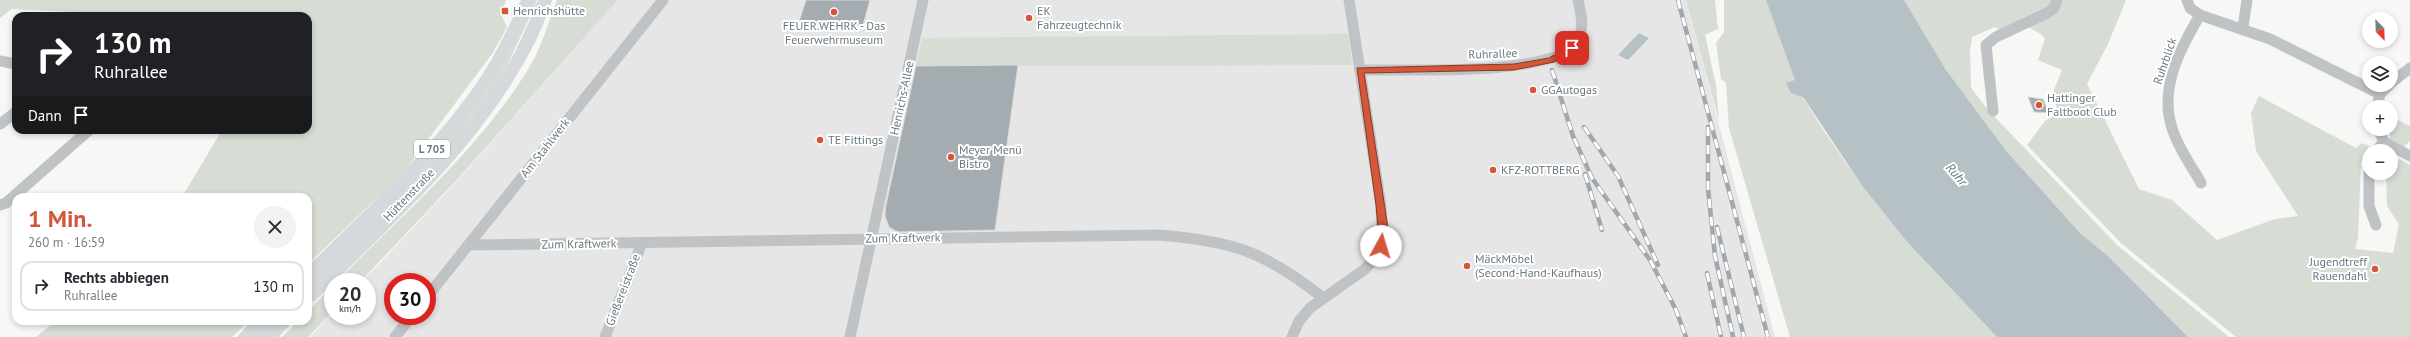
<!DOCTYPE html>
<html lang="de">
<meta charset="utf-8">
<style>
:root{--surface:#fff;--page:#f2f2f3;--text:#2b2b33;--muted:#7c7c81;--line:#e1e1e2;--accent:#d45739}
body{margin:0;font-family:"PT Sans",sans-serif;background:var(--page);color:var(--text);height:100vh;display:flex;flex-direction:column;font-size:15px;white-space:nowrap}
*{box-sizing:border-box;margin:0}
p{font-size:13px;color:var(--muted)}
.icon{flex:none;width:22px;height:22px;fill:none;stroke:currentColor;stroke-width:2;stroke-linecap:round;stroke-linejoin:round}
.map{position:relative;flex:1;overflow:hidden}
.drawer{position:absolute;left:12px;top:193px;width:300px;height:132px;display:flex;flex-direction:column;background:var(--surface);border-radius:12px;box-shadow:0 2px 6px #0003}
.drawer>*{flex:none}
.top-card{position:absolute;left:12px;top:12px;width:300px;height:122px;border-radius:12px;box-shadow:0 2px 6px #0003;background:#202124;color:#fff;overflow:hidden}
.needle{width:26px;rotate:157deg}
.fabs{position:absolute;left:2362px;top:12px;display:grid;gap:8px}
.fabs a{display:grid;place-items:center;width:36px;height:36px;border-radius:50%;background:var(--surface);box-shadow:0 2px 6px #0003;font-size:20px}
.speed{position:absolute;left:324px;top:273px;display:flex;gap:8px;font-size:20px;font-weight:700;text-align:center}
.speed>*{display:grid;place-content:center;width:52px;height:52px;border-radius:50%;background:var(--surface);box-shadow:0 2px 6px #0003;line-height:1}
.speed small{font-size:10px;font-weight:400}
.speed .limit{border:6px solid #d22;background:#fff;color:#111}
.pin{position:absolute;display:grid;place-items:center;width:34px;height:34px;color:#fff;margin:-17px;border-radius:8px;box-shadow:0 2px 6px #0006}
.me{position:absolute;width:44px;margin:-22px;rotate:6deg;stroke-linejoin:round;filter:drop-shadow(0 0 3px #0008)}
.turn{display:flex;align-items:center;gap:14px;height:84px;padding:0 16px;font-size:18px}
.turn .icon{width:52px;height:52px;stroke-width:2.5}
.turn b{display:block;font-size:28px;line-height:34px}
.then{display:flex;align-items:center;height:38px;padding:0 16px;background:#0003;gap:8px;font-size:15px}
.round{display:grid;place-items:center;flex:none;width:42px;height:42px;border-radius:21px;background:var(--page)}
.overview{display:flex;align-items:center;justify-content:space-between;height:68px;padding:0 16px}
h1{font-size:24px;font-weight:700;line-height:30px;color:var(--accent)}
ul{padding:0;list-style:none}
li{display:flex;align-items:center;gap:12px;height:50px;margin:0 8px 6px;padding:0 8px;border:2px solid var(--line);border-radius:12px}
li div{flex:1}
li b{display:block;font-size:15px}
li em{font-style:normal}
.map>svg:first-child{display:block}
</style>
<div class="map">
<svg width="2410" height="337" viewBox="0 0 2410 337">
<rect width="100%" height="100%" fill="#f7f7f5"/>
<!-- built -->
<path fill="#e5e6e5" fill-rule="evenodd" d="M618,0h1068l89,337h-1465l23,-25v4h34v-34h-5l93,-99zM393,282h34v34h-34z"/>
<!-- green -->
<g fill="#d7dcd5">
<polygon points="0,0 506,0 501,14 507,27 492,54 403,173 308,264 308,197 182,197 222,130 308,130 308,16 161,16 12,9 0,18"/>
<polygon points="534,0 537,0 535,6 501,78 457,136 403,194 308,284 503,62 521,30"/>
<path d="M557,0h61l-165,184 -93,98h-24c66,-66 155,-144 199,-225 9,-18 15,-39 22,-57z"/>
<polygon points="1686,0 1715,0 1718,29 1705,35 1716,85 1719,121"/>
<polygon points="1724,0 1766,0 1803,98 1826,134 1863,187 1908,243 1997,337 1790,337 1729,128 1726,83 1721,79 1716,43 1724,32"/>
<polygon points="1904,0 2052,0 2049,7 2002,32 1995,27 1972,37 1970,50 1971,88 1989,111 2117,245 2229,337 2188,337 2109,257 2080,233 2004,151 1946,70"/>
<polygon points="2060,0 2126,0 2108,44 2087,84 2139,189 2172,200 2217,240 2275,219 2298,216 2256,151 2251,113 2259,96 2356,148 2362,143 2369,146 2361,163 2358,238 2355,249 2393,253 2399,224 2387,206 2386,173 2391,173 2391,161 2400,159 2410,165 2410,337 2236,337 2121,243 2027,145 2045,121 2058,113 2053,92 2062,70 2038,60 2045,39 2041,34 2028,27"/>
<polygon points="1348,34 1352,65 916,66 922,38"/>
<polygon points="2391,117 2410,126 2410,141 2403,147 2390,139 2389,129 2391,129"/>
<polygon points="333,285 333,311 308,337 282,337 298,321 308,321 308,311"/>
<polygon points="55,321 249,321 232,337 36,337"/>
</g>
<!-- water -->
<g fill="#b6c1c5">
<polygon points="1766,0 1904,0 1946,70 2006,151 2080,233 2109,257 2188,337 1997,337 1908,243 1863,187 1803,97 1791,93 1786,83 1795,80"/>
<polygon points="1639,33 1649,38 1628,60 1618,55"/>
</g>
<!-- building -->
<g fill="#a4acb1" stroke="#d9d9d7">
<polygon points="806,0 870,0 863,25 798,25"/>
<polygon points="1018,65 995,230 898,232 889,227 885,216 886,205 916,66"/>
<polygon points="2028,97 2043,99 2049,113 2034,112"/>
</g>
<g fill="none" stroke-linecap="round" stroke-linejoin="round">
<!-- street -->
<g stroke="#bfc3c6" stroke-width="11">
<polyline points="2187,0 2190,8 2200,15"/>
<polyline points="2243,27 2247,0"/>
<polyline points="0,61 16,64"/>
<path d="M1360,70c42,-1 196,7 217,-28 8,-14 4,-28 1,-42"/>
<polyline points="2391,83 2410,68"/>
<polyline points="2377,107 2380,94 2389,85"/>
<polyline points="1993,111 1986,45 1996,37 2047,13 2054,8 2057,0"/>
<polyline points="0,124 16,112"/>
<polyline points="2378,129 2384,142 2410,156"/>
<polyline points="2376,151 2384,142"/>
<polyline points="2369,173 2369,206 2376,225"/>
<path d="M2201,183c-10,-18 -23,-35 -29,-55 -13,-40 8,-79 28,-113l70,24 110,55"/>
<polyline points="0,205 6,203 89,130"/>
<path d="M469,245l690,-10c73,6 105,16 163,62"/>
<polyline points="427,297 663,0"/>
<polyline points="395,337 412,316"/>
<polyline points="605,337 642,243"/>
<polyline points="850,337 923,0"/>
<polyline points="1292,337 1299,321 1310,308 1365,269 1375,258 1382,240 1381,205 1349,0"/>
</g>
<!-- primary -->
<g fill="#d5d9dc" fill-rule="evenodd">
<path d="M521,0h14c-32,74 -78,137 -135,196 44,-44 86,-91 116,-146 8,-16 15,-33 22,-50h14c-6,17 -12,34 -21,50 -52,99 -139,175 -216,251l-7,2v-37c61,-60 126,-119 174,-191 15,-23 27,-49 39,-75z"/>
<polygon points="251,321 293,321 279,337 237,337"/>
</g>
<!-- rail casing -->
<g stroke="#a1a7ac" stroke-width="4.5">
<g id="rail">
<polyline points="1678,0 1768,337"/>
<polyline points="1552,70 1573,136 1592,178 1650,260 1676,310 1686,337"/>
<polyline points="1584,127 1618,176 1658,265"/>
<polyline points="1708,127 1708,188 1715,256 1733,337"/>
<polyline points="1585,174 1602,230"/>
<polyline points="1717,227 1744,337"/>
<polyline points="1707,273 1721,337"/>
</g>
</g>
<!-- rail -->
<use href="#rail" stroke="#fff" stroke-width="3" stroke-dasharray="9" stroke-linecap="butt"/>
</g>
<!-- route -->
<polygon fill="#d45739" stroke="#8a3925" points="1572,45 1576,48 1575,50 1554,62 1514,70 1364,73 1388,228 1386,246 1384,248 1377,248 1378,228 1376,205 1357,68 1514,64 1549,58"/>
<!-- markers -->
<g fill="#d45739" stroke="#fff" stroke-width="1.5">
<rect x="501" y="7" width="8" height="8" rx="2"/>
<circle cx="834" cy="12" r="4"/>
<circle cx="1029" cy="18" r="4"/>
<circle cx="1533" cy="90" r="4"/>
<circle cx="2039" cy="105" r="4"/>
<circle cx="820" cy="140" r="4"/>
<circle cx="951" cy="157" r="4"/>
<circle cx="1493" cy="170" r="4"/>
<circle cx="1467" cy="266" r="4"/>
<circle cx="2375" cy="269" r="4"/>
</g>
<g text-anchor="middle" stroke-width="4" stroke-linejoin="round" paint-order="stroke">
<!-- shield labels -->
<rect fill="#fff" stroke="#96a1a8" stroke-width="1" x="414" y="140" width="36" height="18" rx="3"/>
<g font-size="11" font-weight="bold" fill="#697983">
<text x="432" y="153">L 705</text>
</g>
<!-- poi labels -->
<g font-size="12" fill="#697983" stroke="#fff" text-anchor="start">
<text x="513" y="15">Henrichshütte</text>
<text x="1037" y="15">EK<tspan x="1037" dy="14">Fahrzeugtechnik</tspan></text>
<text x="834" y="30" text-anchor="middle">FEUER.WEHRK - Das<tspan x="834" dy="14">Feuerwehrmuseum</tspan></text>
<text x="1541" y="94">GGAutogas</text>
<text x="2047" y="102">Hattinger<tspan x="2047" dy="14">Faltboot Club</tspan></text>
<text x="828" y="144">TE Fittings</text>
<text x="959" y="154">Meyer Menü<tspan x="959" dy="14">Bistro</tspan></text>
<text x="1501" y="174">KFZ-ROTTBERG</text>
<text x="1475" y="263">MäckMöbel<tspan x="1475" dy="14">(Second-Hand-Kaufhaus)</tspan></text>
<text x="2367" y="266" text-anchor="end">Jugendtreff<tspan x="2367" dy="14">Rauendahl</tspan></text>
</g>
<!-- street labels -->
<g font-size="12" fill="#697983" stroke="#fff">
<text transform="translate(1493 54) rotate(-2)" y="4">Ruhrallee</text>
<text transform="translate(2165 61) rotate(-71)" y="4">Ruhrblick</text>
<text transform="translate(902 98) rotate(-78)" y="4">Henrichs-Allee</text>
<text transform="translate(545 148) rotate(-52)" y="4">Am Stahlwerk</text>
<text transform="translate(409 195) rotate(-46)" y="4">Hüttenstraße</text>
<text transform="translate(903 238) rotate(-1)" y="4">Zum Kraftwerk</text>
<text transform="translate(579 244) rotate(-1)" y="4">Zum Kraftwerk</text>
<text transform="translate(623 290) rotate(-69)" y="4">Gießereistraße</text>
</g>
<!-- water labels -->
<g font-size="13" font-style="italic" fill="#65797f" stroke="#fff">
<text transform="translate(1957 174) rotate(49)" y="5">Ruhr</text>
</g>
</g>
</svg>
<div class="fabs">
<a><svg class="needle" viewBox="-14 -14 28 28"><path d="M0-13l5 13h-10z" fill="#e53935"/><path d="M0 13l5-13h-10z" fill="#7c7c81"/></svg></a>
<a><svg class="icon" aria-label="layers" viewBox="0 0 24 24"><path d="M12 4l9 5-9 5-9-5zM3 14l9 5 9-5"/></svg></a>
<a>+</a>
<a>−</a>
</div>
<div class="speed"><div>20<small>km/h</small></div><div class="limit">30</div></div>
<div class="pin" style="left:1572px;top:48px;background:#d93025"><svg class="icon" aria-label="arrive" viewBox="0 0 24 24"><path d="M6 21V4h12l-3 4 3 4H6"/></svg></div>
<svg class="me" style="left:1381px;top:246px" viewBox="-20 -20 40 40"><circle r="19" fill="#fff"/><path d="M0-13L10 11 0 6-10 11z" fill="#d45739"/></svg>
<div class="top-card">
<div class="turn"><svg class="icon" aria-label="right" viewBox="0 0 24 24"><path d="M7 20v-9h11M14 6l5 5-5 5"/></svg><div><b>130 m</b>Ruhrallee</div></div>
<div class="then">Dann<svg class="icon" aria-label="arrive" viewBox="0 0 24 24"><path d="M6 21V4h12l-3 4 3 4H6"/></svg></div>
</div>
<section class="drawer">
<div class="overview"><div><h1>1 Min.</h1><p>260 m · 16:59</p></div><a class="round"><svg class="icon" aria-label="close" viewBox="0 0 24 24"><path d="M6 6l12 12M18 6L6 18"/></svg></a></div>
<ul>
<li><svg class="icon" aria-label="right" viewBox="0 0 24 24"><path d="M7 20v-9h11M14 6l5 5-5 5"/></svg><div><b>Rechts abbiegen</b><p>Ruhrallee</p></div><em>130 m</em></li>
</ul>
</section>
</div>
